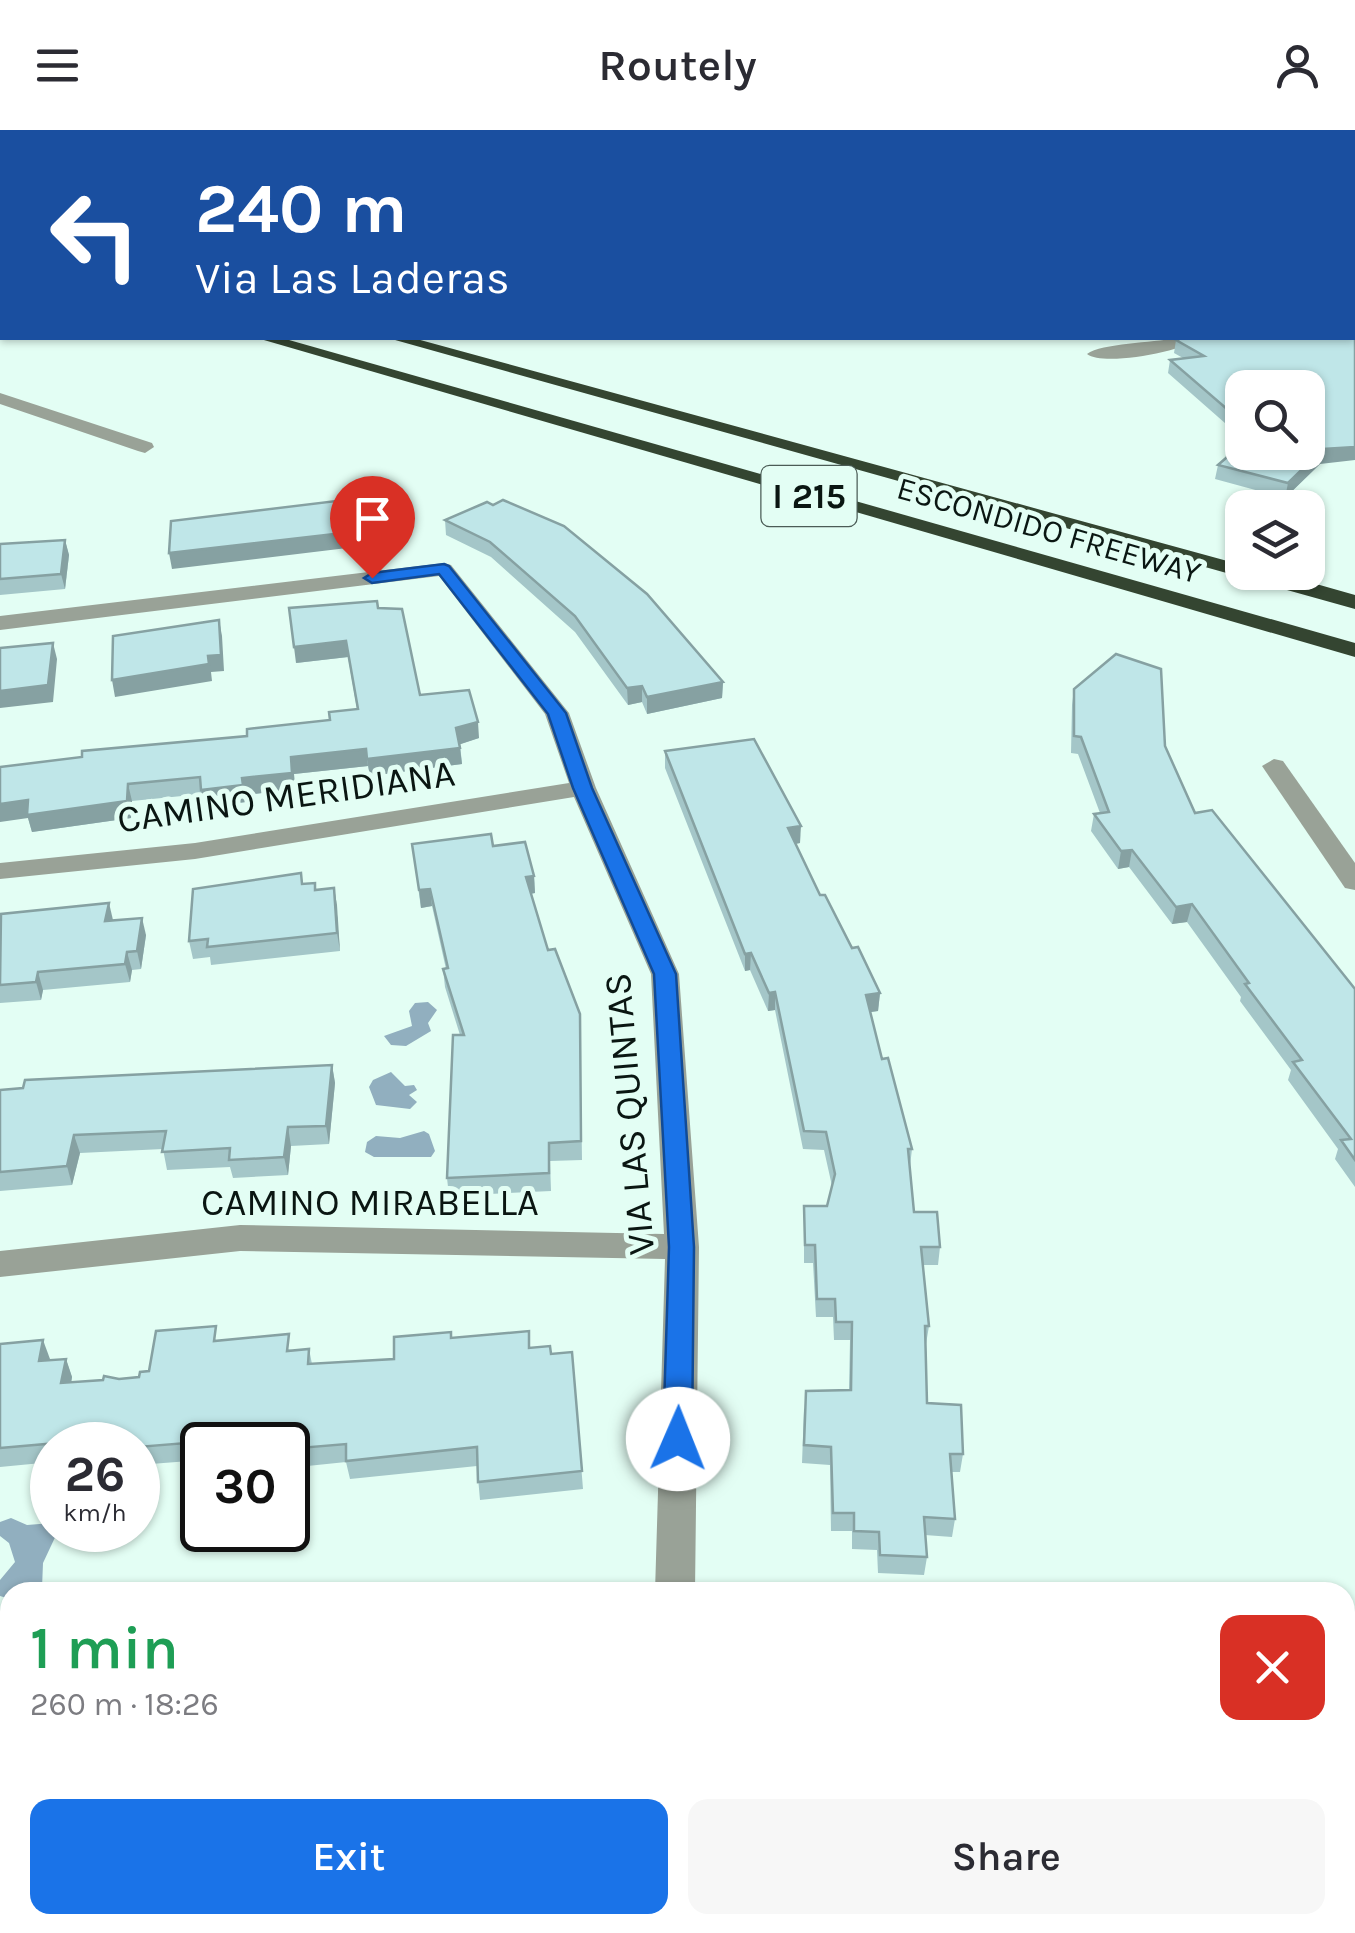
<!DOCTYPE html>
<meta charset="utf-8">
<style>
:root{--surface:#fff;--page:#f7f7f7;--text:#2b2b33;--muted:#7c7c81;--accent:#1a73e8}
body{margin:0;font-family:Karla,sans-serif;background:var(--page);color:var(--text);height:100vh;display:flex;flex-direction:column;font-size:38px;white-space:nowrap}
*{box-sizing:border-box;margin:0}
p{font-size:32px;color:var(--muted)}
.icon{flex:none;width:55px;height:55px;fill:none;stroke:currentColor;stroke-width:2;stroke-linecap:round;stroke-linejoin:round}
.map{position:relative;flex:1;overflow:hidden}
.drawer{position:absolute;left:0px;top:1452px;width:1355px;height:352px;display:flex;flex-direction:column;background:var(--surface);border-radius:30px 30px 0 0;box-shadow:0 2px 8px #0004}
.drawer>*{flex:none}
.top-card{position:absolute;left:0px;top:0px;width:1355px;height:210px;box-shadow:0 2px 8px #0004;background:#1a4fa0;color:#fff;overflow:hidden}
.tools{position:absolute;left:1225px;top:240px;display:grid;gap:20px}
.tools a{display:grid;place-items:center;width:100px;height:100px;border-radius:20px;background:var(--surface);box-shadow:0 2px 8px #0004;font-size:50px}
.speed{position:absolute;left:30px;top:1292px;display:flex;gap:20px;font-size:50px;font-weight:700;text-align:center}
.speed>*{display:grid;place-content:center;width:130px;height:130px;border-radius:50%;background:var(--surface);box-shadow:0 2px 8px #0004;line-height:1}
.speed small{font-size:25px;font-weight:400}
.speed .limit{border:5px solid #111;border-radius:15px;background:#fff;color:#111}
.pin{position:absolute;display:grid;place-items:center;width:85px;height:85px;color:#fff;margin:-102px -42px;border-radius:50% 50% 50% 0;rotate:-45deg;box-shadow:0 0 10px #0007}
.pin .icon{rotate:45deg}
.me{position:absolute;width:110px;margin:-55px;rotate:1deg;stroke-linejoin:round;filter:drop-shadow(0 0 8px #0008)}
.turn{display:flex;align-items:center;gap:35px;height:210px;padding:0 30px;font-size:45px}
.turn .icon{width:130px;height:130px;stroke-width:2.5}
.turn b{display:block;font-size:70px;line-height:85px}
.round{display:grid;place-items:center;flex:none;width:105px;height:105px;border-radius:20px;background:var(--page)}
.headline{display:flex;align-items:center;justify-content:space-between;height:170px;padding:0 30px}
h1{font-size:60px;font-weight:600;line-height:75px;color:#1e9e55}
.action{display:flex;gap:20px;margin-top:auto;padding:20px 30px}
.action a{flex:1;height:115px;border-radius:20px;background:var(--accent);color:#fff;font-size:40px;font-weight:600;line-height:115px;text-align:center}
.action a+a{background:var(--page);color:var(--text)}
header{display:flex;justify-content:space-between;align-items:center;height:130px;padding:0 30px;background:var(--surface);font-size:45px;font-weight:600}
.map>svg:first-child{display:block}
</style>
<header><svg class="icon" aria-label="menu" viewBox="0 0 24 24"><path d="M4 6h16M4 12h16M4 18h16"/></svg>Routely<svg class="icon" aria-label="person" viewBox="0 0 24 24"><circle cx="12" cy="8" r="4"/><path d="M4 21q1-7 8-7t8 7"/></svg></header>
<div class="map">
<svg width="1355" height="1803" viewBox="0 0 1355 1803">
<rect width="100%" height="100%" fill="#e3fef4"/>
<!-- water -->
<g fill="#91afbf">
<polygon points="428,872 437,880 428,893 431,901 406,916 391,915 384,906 412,896 409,881 415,873"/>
<polygon points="391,942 405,956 414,955 417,960 409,965 417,972 410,979 376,975 369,957 373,950"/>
<polygon points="424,1001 429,1004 435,1021 431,1027 374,1027 365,1022 367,1012 376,1006 400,1008"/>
<polygon points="11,1388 27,1395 52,1393 52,1400 58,1401 43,1433 42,1458 38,1462 10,1462 10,1469 0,1466 0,1450 15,1432 9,1413 0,1406 0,1392"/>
</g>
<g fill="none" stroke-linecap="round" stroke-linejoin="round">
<!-- minor -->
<g fill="#99a297" fill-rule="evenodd">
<polygon points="757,0 781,0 782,2 758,2"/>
<polygon points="1352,138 1355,138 1355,148 1352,147"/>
<path d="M1175,208h26c-17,13 -97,29 -114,16 15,-11 66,-11 88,-16z"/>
<polygon points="0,263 152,313 154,317 145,323 138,321 0,274"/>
<polygon points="444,433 451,435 569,583 596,658 679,844 699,1117 695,1462 655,1462 665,1129 240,1121 0,1147 0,1121 240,1095 664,1104 651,844 574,667 195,729 0,749 0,733 195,713 569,653 545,584 439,446 0,500 0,486"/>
<polygon points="1274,629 1283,631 1355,733 1355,760 1345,758 1262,636"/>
<polygon points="10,1604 10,1646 0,1647 0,1605"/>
<polygon points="1345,1685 1355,1689 1355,1736 1345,1732"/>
</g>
<!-- major -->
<g fill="#4e5d4b" fill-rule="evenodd">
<polygon points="1030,0 1056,0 1057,2 1031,2"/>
<polygon points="1352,64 1355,65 1355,73 1352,73"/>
</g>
<!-- highway -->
<g fill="#344531" fill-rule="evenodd">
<rect x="0" y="89" width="2" height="9"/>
<polygon points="0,124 2,125 2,135 0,134"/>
<polygon points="257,208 282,208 1355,513 1355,527"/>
<polygon points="388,208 413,208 1242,435 1242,442 1274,442 1355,465 1355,479"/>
</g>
</g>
<!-- wall -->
<g fill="#a4c6c8">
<polygon points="1352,208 1320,334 1285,368 1215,349 1218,335 1308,322 1242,258 1242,308 1168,243 1170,230 1183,228 1174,223 1176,210"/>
<polygon points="487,372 723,552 722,568 647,584 642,572 628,575 575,502 491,427 446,405 445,390"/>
<polygon points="65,410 69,425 65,459 0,465 0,414"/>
<polygon points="378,478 420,565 479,608 460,614 462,634 370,646 368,636 294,644 295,659 245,665 246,672 205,677 202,664 132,671 131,688 32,702 28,688 247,606 330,590 357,579 348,527 296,533"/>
<polygon points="1074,559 1165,616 1195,683 1355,859 1355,1057 1335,1029 1338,1019 1288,950 1291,940 1240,871 1241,867 1187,792 1172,794 1129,737 1118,739 1091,701 1094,684 1100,683 1078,624 1071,623 1072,575"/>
<polygon points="665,621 800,713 796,714 820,765 880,863 878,881 870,882 882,929 912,1019 910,1036 914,1082 940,1117 938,1135 922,1135 929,1196 926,1214 927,1273 963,1324 960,1342 951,1342 955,1389 952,1407 925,1405 927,1427 924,1445 878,1443 877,1420 852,1419 852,1401 831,1401 830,1335 802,1333 804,1279 849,1260 850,1210 834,1210 833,1187 816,1187 813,1133 804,1133 804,1076 827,1076 832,1056 824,1020 803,1019 775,880 768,881 750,840 745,841 665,638"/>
<polygon points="412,714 493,716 534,746 535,763 531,764 548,820 580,884 582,1030 550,1031 551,1061 449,1066 447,1048 460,905 445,857 443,839 446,839 432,776 421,778"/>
<polygon points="301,743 303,754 316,760 334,758 340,821 211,835 210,827 193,829 189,811"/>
<polygon points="0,789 113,790 146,805 141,839 132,840 130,852 43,860 41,870 0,873"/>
<polygon points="332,935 335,953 329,1014 291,1016 288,1045 233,1048 230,1037 167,1040 163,1019 80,1023 72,1055 0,1061 0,960"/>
<polygon points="452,1208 530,1218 551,1224 572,1222 583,1359 480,1370 477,1336 350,1349 346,1332 288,1338 288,1315 202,1315 202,1330 138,1335 138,1315 52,1315 52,1332 0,1337 0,1214 50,1229 50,1230 66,1229 72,1247 71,1253 139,1247 219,1210 292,1220 309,1219 312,1234 394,1229"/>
</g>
<!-- shaded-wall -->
<g fill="#86a1a2">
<polygon points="1355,317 1355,330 1320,334 1285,368 1288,353 1323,319"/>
<polygon points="404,396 405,411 172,439 169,423"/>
<polygon points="65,410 69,425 65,459 61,444"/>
<polygon points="219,490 222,506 224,541 211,542 212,551 115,567 112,550 208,526"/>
<polygon points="346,511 348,527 296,533 294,517"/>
<polygon points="53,513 57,529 53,572 0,578 0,561"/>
<polygon points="723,552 722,568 647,584 647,567"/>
<polygon points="642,556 642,572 628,575 627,558"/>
<polygon points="478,592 479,608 458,615 456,598"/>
<polygon points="460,618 462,634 370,646 367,629"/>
<polygon points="366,619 368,636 294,644 295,659 245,665 246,672 205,677 201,660 291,627"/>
<polygon points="128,654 132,671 131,688 32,702 28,688 0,692 0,674"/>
<polygon points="801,696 800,713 787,715 788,698"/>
<polygon points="1132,720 1129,737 1118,739 1121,721"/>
<polygon points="534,746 535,763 527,764 526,747"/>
<polygon points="334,758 337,775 340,821 337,803"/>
<polygon points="430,759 432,776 421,778 419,760"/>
<polygon points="109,773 113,790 105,791"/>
<polygon points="1192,774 1187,792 1172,794 1176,777"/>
<polygon points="142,788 146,805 141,839 137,821"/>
<polygon points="127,822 132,840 130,852 125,834"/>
<polygon points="751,823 750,840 745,841 745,824"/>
<polygon points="38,842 43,860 41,870 36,852"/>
<polygon points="775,862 775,880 768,881 769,863"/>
<polygon points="880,863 878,881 864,883 866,865"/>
<polygon points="332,935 335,953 329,1014 326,996"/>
<polygon points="288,997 291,1016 288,1045 284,1027"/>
<polygon points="74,1005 80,1023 72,1055 67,1036"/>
<polygon points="43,1210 50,1229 46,1249 39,1231"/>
<polygon points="66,1229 72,1247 68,1272 61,1253"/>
</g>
<!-- building -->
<g fill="#bfe6e8" stroke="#86a1a2" stroke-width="2.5">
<polygon points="1352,170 1355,171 1355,317 1323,319 1288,353 1218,335 1242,314 1242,322 1308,322 1308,258 1242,258 1242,292 1170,230 1204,226 1176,210 1182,208 1352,208"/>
<polygon points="394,364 404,396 169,423 171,391"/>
<polygon points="503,370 564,396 647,464 723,552 647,567 642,556 627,558 575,486 490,412 445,390 487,372 493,375"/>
<polygon points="65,410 61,444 0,449 0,414"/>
<polygon points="377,471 378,478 402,479 420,565 469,560 478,592 456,598 460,618 367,629 366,619 291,627 292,643 242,648 243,655 201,660 200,647 128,654 127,671 27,685 28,670 0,674 0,637 82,627 82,621 247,606 247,599 330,590 329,582 358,579 346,511 294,517 289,478"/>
<polygon points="219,490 221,525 208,526 209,534 112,550 113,506"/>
<polygon points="53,513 48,555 0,561 0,518"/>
<polygon points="1116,524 1161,539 1165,616 1195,683 1212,680 1355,859 1355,1030 1341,1010 1351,1009 1293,932 1302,930 1245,854 1249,853 1192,774 1176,777 1132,720 1121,721 1094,684 1109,682 1081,607 1074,606 1074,559"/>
<polygon points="754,609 801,696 788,698 820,765 825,765 852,818 858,817 880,863 866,865 882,929 888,928 912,1019 908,1019 914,1082 937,1082 940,1117 921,1117 929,1196 925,1196 927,1273 961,1275 963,1324 950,1324 955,1389 924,1387 927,1427 880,1425 879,1402 854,1401 854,1383 833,1383 831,1317 804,1315 806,1261 851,1260 852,1192 836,1192 835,1169 817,1169 815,1115 805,1115 804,1076 827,1076 835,1044 826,1002 804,1001 775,862 769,863 751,823 745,824 665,621"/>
<polygon points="491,704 493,716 525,712 534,746 526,747 548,820 555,819 580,884 581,1011 549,1013 549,1043 447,1048 453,905 464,905 443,839 448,838 430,759 419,760 412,714"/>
<polygon points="301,743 302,754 315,753 315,760 334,758 337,803 207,817 208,809 189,811 193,759"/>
<polygon points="109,773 105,791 142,788 137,821 127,822 125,834 38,842 36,852 0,855 1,784"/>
<polygon points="332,935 326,996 288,997 284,1027 229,1030 230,1018 162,1022 166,1001 74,1005 67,1036 0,1042 0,960 23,958 25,950"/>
<polygon points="216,1196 214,1211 289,1204 287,1221 309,1219 308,1234 394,1229 394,1207 451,1202 451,1208 529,1201 529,1218 550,1216 551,1224 572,1222 582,1341 478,1352 477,1317 346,1331 346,1314 288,1319 288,1315 223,1315 223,1310 138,1317 138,1315 91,1315 92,1310 0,1318 0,1214 43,1210 39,1231 66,1229 61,1253 103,1250 104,1246 119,1249 139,1247 140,1242 149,1241 156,1201"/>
<polygon points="697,1795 698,1795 767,1803 696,1803"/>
</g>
<!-- route -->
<polygon fill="#1a73e8" stroke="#114b97" stroke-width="2.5" points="444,434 449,436 566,583 592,658 676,844 694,1117 692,1309 688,1317 678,1321 668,1317 663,1309 669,1117 654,844 573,658 548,584 439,444 372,453 364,448 372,443"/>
<g text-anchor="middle" stroke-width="10" stroke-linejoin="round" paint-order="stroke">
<!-- far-street labels -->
<g font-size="32" fill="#0a1612" stroke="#e3fef4">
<text transform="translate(1049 400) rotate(16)" y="11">ESCONDIDO FREEWAY</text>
</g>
<!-- shield labels -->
<rect fill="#e3fef4" stroke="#4b5c56" stroke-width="2.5" x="761.5" y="336" width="95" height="60" rx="8"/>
<g font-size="35" font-weight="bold" fill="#0a1612">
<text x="809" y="378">I 215</text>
</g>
<!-- street labels -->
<g font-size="38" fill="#0a1612" stroke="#e3fef4">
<text transform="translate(286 666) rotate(-8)" y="13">CAMINO MERIDIANA</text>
<text transform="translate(629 984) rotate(-95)" y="13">VIA LAS QUINTAS</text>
<text x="370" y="1085">CAMINO MIRABELLA</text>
</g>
</g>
</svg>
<div class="tools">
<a><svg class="icon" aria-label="search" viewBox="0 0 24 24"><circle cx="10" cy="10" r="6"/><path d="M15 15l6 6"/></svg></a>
<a><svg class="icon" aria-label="layers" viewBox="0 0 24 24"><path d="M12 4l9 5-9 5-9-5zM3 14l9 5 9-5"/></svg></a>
</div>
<div class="speed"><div>26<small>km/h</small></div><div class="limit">30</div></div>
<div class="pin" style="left:372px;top:448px;background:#d93025"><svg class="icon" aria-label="arrive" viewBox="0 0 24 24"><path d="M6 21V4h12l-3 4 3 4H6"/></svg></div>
<svg class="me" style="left:678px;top:1309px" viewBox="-20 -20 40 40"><circle r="19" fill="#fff"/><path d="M0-13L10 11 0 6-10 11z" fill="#1a73e8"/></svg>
<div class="top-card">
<div class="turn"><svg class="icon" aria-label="left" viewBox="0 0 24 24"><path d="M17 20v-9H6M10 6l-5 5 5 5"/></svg><div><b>240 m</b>Via Las Laderas</div></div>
</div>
<section class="drawer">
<div class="headline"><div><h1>1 min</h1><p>260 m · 18:26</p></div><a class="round" style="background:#d93025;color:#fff"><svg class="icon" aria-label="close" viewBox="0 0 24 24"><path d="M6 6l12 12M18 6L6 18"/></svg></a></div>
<div class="action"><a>Exit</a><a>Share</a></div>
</section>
</div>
